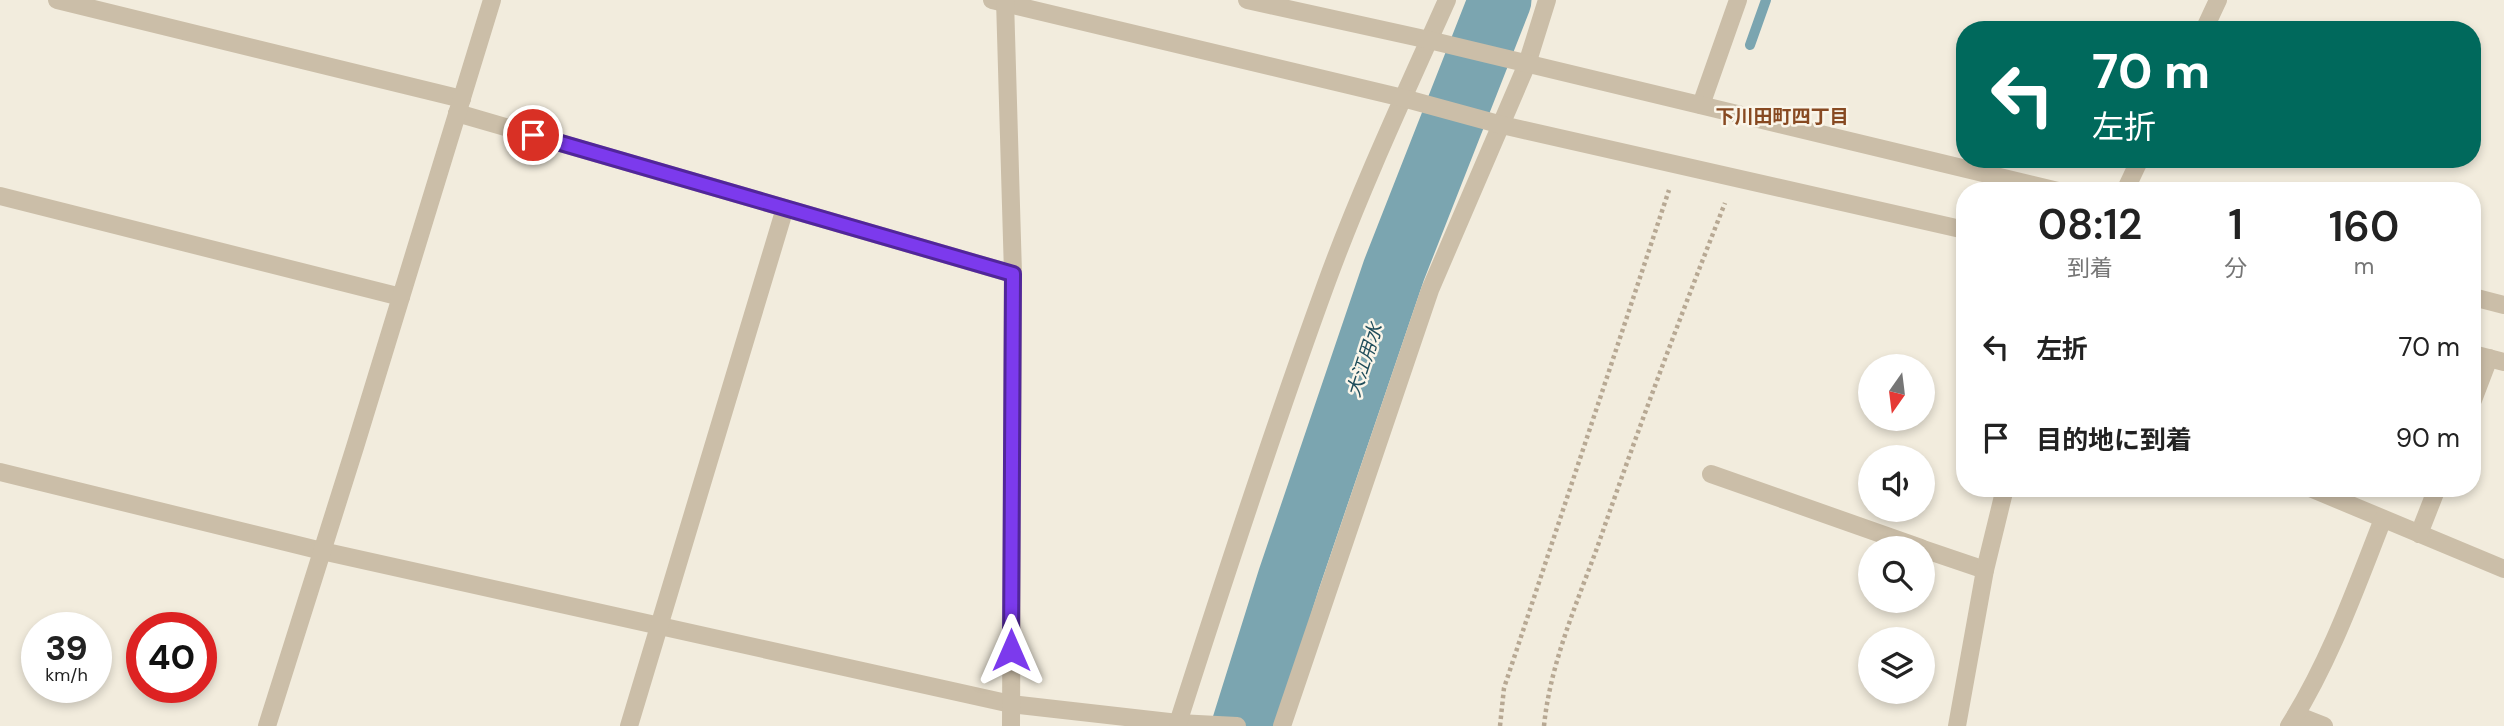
<!DOCTYPE html>
<html lang="ja">
<meta charset="utf-8">
<style>
:root{--surface:#fff;--page:#f6f6f6;--text:#222;--muted:#767676}
body{margin:0;font-family:"DM Sans","Noto Sans JP",sans-serif;background:var(--page);color:var(--text);height:100vh;display:flex;flex-direction:column;font-size:26px;white-space:nowrap}
*{box-sizing:border-box;margin:0}
p{font-size:23px;color:var(--muted)}
.icon{flex:none;width:38px;height:38px;fill:none;stroke:currentColor;stroke-width:2;stroke-linecap:round;stroke-linejoin:round}
.map{position:relative;flex:1;overflow:hidden}
.side{position:absolute;left:1956px;top:182px;width:525px;height:315px;display:flex;flex-direction:column;background:var(--surface);border-radius:28px;box-shadow:0 4px 10px #0003}
.side>*{flex:none}
.hud{position:absolute;left:1956px;top:21px;width:525px;height:147px;border-radius:28px;box-shadow:0 4px 10px #0003;background:#00695c;color:#fff;overflow:hidden}
.needle{width:46px;rotate:194deg}
.fabs{position:absolute;left:1858px;top:354px;display:grid;gap:14px}
.fabs a{display:grid;place-items:center;width:77px;height:77px;border-radius:50%;background:var(--surface);box-shadow:0 4px 10px #0003;font-size:35px}
.speed{position:absolute;left:21px;top:612px;display:flex;gap:14px;font-size:35px;font-weight:700;text-align:center}
.speed>*{display:grid;place-content:center;width:91px;height:91px;border-radius:50%;background:var(--surface);box-shadow:0 4px 10px #0003;line-height:1}
.speed small{font-size:18px;font-weight:400}
.speed .limit{border:10px solid #d22;background:#fff;color:#111}
.pin{position:absolute;display:grid;place-items:center;width:60px;height:60px;color:#fff;margin:-30px;border:4px solid #fff;border-radius:50%;box-shadow:0 2px 7px #0007}
.me{position:absolute;width:77px;margin:-38px;rotate:0deg;stroke-linejoin:round;filter:drop-shadow(0 0 5px #0008)}
.turn{display:flex;align-items:center;gap:24px;height:147px;padding:0 21px;font-size:32px}
.turn .icon{width:91px;height:91px;stroke-width:2.5}
.turn b{display:block;font-size:49px;line-height:60px}
.eta{display:flex;justify-content:space-evenly;align-items:center;height:119px;text-align:center}
.eta b{font-size:42px;font-weight:600;line-height:49px}
ul{padding:0;list-style:none}
li{display:flex;align-items:center;gap:21px;height:91px;padding:0 21px}
li div{flex:1}
li b{display:block;font-size:26px}
li em{font-style:normal}
.map>svg:first-child{display:block}
</style>
<div class="map">
<svg width="2504" height="726" viewBox="0 0 2504 726">
<rect width="100%" height="100%" fill="#f2ecdd"/>
<g fill="none" stroke-linecap="round" stroke-linejoin="round">
<!-- stream -->
<polyline stroke="#7ba5b0" stroke-width="10" points="1750,45 1766,0"/>
<!-- river -->
<polyline stroke="#7ba5b0" stroke-width="63" points="1243,726 1289,579 1394,270 1500,0"/>
<!-- path -->
<g stroke="#b7a893" stroke-width="4.5" stroke-dasharray="3.5 3.5" stroke-linecap="butt">
<polyline points="1500,726 1504,688 1669,190"/>
<path d="M1544,726c6,-61 32,-121 53,-178 40,-116 83,-231 128,-345"/>
</g>
<!-- minor -->
<g stroke="#cbbea8" stroke-width="18">
<polyline points="57,0 462,99"/>
<polyline points="2204,30 2218,0"/>
<polyline points="1701,105 1738,0"/>
<polyline points="457,113 1013,274"/>
<polyline points="2125,191 2140,159"/>
<polyline points="0,196 401,297"/>
<polyline points="2473,400 2489,358"/>
<polyline points="0,472 322,551 1011,704 1178,723 1237,726"/>
<polyline points="1711,474 1921,548"/>
<polyline points="2310,488 2504,569"/>
<polyline points="2419,534 2437,488"/>
<polyline points="1923,549 1985,570"/>
<polyline points="2296,715 2324,726"/>
<path d="M1178,723c47,-147 95,-294 148,-439 35,-96 79,-190 121,-284"/>
<polyline points="267,726 355,447 492,0"/>
<polyline points="629,726 785,208"/>
<polyline points="1282,726 1430,290 1527,64 1547,0"/>
<polyline points="1957,726 1985,570 2005,488"/>
<path d="M2289,726c41,-65 66,-136 94,-207"/>
</g>
<!-- tertiary -->
<g stroke="#cbbea8" stroke-width="18">
<polyline points="992,0 1403,98 1502,125 1965,230"/>
<polyline points="1005,0 1013,274 1011,726"/>
<polyline points="1247,0 1429,40 2058,191"/>
<polyline points="2473,297 2504,305"/>
<polyline points="2473,354 2504,362"/>
</g>
</g>
<g fill="none" stroke-linecap="round" stroke-linejoin="round">
<!-- route casing -->
<g stroke="#51269a" stroke-width="18">
<polyline id="route" points="533,135 1013,274 1011,650"/>
</g>
<!-- route -->
<use href="#route" stroke="#7c3aed" stroke-width="12"/>
</g>
<g text-anchor="middle" stroke-width="5" stroke-linejoin="round" paint-order="stroke">
<!-- neighbourhood labels -->
<g font-size="19" font-weight="bold" fill="#874921" stroke="#faf5e9">
<text x="1782" y="123">下川田町四丁目</text>
</g>
<!-- water labels -->
<g font-size="19" font-style="italic" fill="#1e4c5a" stroke="#faf5e9">
<text transform="translate(1364 360) rotate(-72)" y="7">大江用水</text>
</g>
</g>
</svg>
<div class="fabs">
<a><svg class="needle" viewBox="-14 -14 28 28"><path d="M0-13l5 13h-10z" fill="#e53935"/><path d="M0 13l5-13h-10z" fill="#767676"/></svg></a>
<a><svg class="icon" aria-label="sound" viewBox="0 0 24 24"><path d="M4 9h4l5-4v14l-5-4H4zM17 9q2 3 0 6"/></svg></a>
<a><svg class="icon" aria-label="search" viewBox="0 0 24 24"><circle cx="10" cy="10" r="6"/><path d="M15 15l6 6"/></svg></a>
<a><svg class="icon" aria-label="layers" viewBox="0 0 24 24"><path d="M12 4l9 5-9 5-9-5zM3 14l9 5 9-5"/></svg></a>
</div>
<div class="speed"><div>39<small>km/h</small></div><div class="limit">40</div></div>
<div class="pin" style="left:533px;top:135px;background:#d93025"><svg class="icon" aria-label="arrive" viewBox="0 0 24 24"><path d="M6 21V4h12l-3 4 3 4H6"/></svg></div>
<svg class="me" style="left:1011px;top:650px" viewBox="-20 -20 40 40"><path d="M0-17L14 15 0 8-14 15z" fill="#7c3aed" stroke="#fff" stroke-width="4"/></svg>
<div class="hud">
<div class="turn"><svg class="icon" aria-label="left" viewBox="0 0 24 24"><path d="M17 20v-9H6M10 6l-5 5 5 5"/></svg><div><b>70 m</b>左折</div></div>
</div>
<section class="side">
<div class="eta">
<div><b>08:12</b><p>到着</p></div>
<div><b>1</b><p>分</p></div>
<div><b>160</b><p>m</p></div>
</div>
<ul>
<li><svg class="icon" aria-label="left" viewBox="0 0 24 24"><path d="M17 20v-9H6M10 6l-5 5 5 5"/></svg><div><b>左折</b></div><em>70 m</em></li>
<li><svg class="icon" aria-label="arrive" viewBox="0 0 24 24"><path d="M6 21V4h12l-3 4 3 4H6"/></svg><div><b>目的地に到着</b></div><em>90 m</em></li>
</ul>
</section>
</div>
